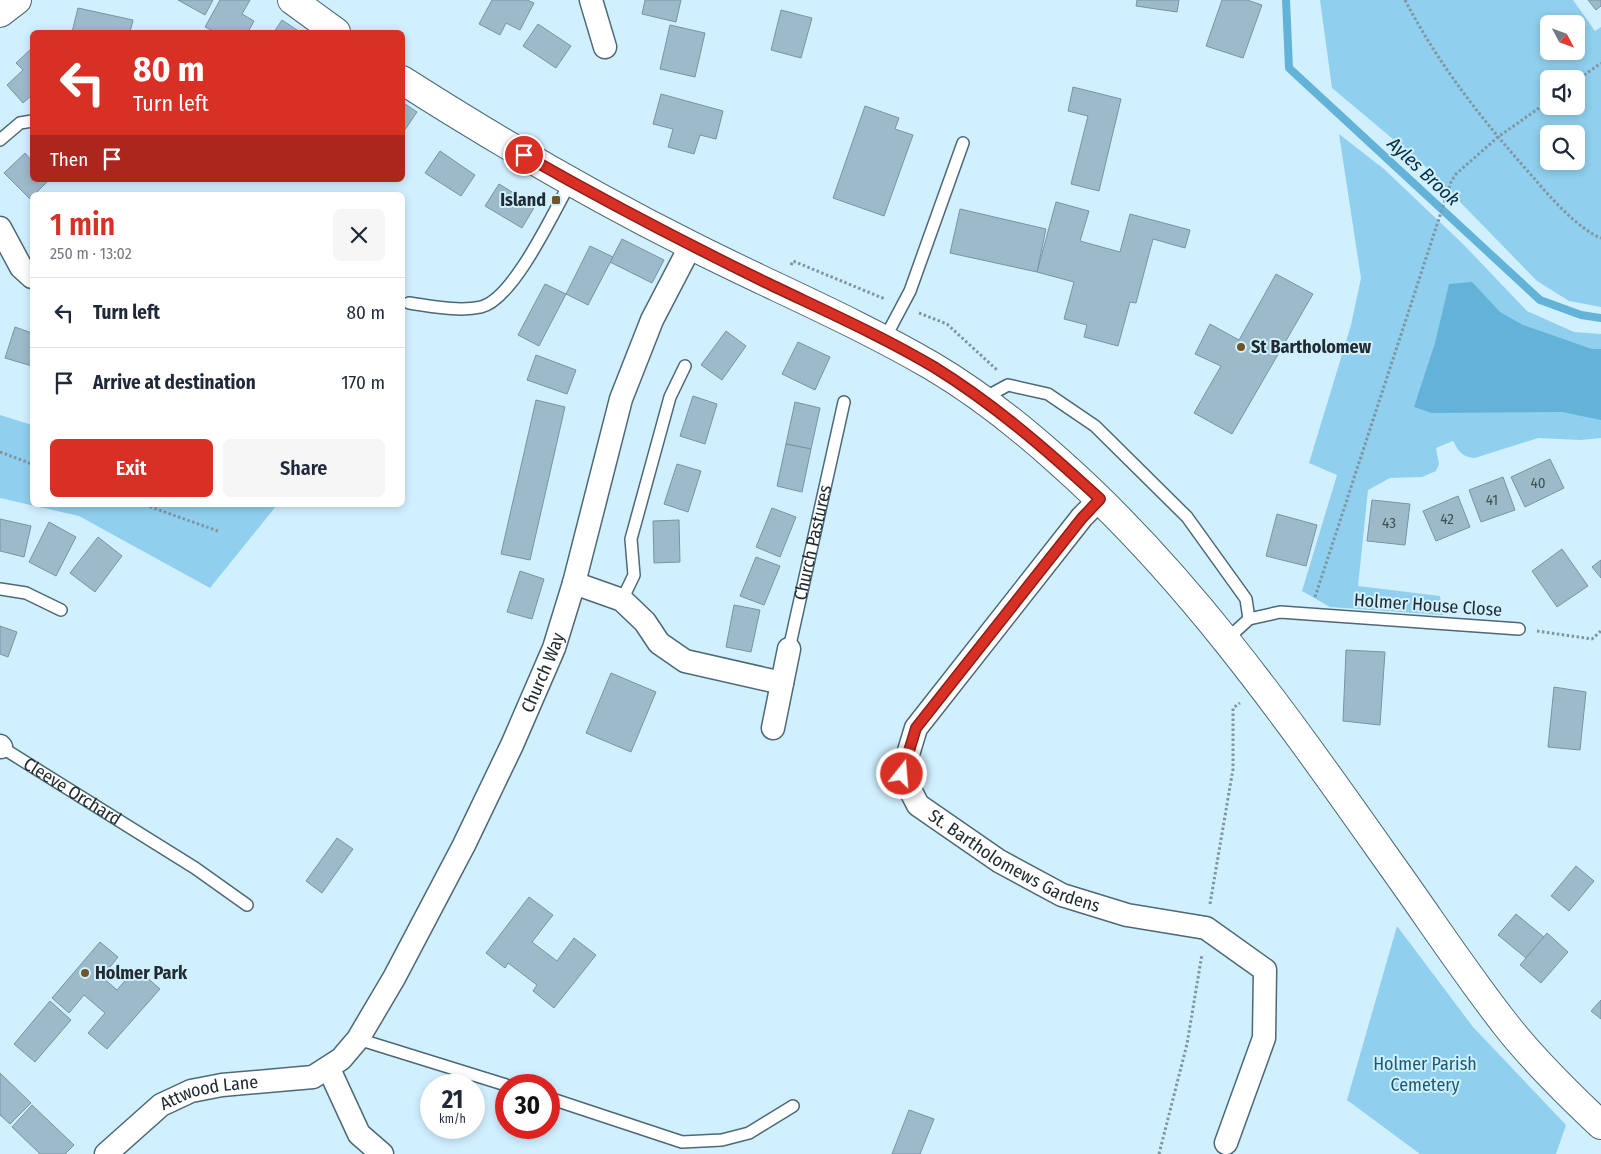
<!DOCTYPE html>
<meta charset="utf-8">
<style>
:root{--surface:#fff;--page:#f6f6f7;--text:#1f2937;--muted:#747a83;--line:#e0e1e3;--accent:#d93025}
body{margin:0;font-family:"Fira Sans Condensed",sans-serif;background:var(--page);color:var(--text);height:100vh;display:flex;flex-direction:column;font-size:19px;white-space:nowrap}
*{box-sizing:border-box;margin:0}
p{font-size:16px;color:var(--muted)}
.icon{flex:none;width:28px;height:28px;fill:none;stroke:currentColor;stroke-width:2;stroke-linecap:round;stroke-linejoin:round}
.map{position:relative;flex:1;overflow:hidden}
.side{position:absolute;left:30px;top:192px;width:375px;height:315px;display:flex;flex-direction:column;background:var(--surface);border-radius:8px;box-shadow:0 2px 8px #0003}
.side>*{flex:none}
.banner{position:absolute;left:30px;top:30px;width:375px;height:152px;border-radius:8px;box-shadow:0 2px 8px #0003;background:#d93025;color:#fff;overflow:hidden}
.needle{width:32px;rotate:131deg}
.buttons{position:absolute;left:1540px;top:15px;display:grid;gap:10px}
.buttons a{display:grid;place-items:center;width:45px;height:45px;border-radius:8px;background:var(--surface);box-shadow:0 2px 8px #0003;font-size:25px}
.speed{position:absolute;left:420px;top:1074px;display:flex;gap:10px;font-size:25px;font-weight:700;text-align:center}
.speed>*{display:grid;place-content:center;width:65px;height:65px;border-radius:50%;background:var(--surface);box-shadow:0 2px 8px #0003;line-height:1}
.speed small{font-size:12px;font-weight:400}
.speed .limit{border:8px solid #d22;background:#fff;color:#111}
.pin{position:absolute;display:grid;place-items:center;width:42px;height:42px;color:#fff;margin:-21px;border:2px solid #fff;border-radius:50%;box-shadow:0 1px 5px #0007}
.me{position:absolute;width:55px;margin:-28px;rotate:17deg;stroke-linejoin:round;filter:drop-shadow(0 0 4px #0008)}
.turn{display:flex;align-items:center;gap:18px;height:105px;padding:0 20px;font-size:22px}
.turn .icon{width:65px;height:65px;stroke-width:2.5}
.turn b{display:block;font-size:35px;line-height:42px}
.then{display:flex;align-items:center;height:48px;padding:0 20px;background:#0003;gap:10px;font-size:19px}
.round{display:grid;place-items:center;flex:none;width:52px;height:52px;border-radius:8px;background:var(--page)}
.overview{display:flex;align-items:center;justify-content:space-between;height:85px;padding:0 20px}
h1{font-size:30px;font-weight:600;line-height:38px;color:var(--accent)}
.action{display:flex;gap:10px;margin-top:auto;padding:10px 20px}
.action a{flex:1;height:58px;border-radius:8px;background:var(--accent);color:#fff;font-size:20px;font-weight:600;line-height:58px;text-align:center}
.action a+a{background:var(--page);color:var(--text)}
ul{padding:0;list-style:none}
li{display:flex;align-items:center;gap:15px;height:70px;padding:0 20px;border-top:1px solid var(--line)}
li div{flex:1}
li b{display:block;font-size:19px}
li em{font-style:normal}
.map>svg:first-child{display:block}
</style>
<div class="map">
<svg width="1601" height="1154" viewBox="0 0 1601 1154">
<rect width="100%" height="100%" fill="#d1f0ff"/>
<!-- green -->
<g fill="#90cfee" fill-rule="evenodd">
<path d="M1320,0h253l22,31 6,-4v280l-32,-6 -32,-20 -113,-116 -92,-77zM1549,24h27v27h-27zM1549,79h27v27h-27zM1549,134h27v27h-27z"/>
<path d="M1339,134l45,35 80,76 63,66 47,21 27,2v104l-21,2 -42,-2 -63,20c-13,-1 -16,-6 -22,-17l-17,7 3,16 -3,7 -14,6 -32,1 -22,12 -10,96 82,10 3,19 -113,-8 -28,-16 35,-116 -28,-12 42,-138 10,-47z"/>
<polygon points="0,415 32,425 32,505 277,505 210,588 79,516 0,498"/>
<polygon points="1397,926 1473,1027 1566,1125 1556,1154 1420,1154 1347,1100"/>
</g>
<!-- water -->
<polygon fill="#63b3d8" points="1472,282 1500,312 1523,325 1592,349 1601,349 1601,420 1562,412 1432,413 1414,407 1435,343 1449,284"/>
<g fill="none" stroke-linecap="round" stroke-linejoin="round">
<!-- stream -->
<polyline stroke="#63b3d8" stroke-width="8" points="1286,0 1289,68 1540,300 1581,315 1601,318"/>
</g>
<!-- building -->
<g fill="#9dbac9" stroke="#7894a2">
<polygon points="178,0 213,0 205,15"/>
<polygon points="220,0 250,0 242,14 254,21 248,32 215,32 205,27"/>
<polygon points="492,0 527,0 534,3 520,30 506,23 500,35 479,24"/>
<polygon points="645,0 681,0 676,22 642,14"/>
<polygon points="1137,0 1179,0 1177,12 1136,6"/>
<polygon points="1222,0 1247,0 1262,5 1243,58 1206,46"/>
<polygon points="1588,0 1601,0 1601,6 1596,10"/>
<polygon points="78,8 133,20 130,32 72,32"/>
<polygon points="781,10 812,18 801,58 771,50"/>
<polygon points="282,20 300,32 274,32"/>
<polygon points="538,24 571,46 556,68 523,46"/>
<polygon points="670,25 705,33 695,77 660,69"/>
<polygon points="32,48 32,95 23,103 7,85 23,70 16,63"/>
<polygon points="1073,87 1121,99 1099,191 1071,184 1088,116 1068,111"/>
<polygon points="661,94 723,111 716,139 700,135 694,154 668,147 673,129 653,124"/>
<polygon points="402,102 417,112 402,134"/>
<polygon points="865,106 899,118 895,129 913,135 884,216 833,198"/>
<polygon points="440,151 475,175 461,196 425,173"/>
<polygon points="25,153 32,161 32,180 49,180 30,199 4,173"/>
<polygon points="499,184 535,206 522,228 485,206"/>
<polygon points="1056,202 1089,211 1080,241 1120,252 1130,214 1190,230 1185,248 1153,239 1136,303 1130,302 1118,346 1084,337 1087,325 1064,319 1074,282 1037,272"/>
<polygon points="960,209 1046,229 1037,272 950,253"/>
<polygon points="622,239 664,260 652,283 610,262"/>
<polygon points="590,246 613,257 588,305 566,294"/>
<polygon points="1276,274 1313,294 1232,434 1194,413 1221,366 1195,354 1210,324 1239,340"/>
<polygon points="545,284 566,294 539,346 518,335"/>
<polygon points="15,327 32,333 32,366 5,358"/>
<polygon points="726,331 746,346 722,380 701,365"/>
<polygon points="798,342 830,357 815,390 782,374"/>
<polygon points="536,355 576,370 567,394 527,380"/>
<polygon points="693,396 717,404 705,444 680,436"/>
<polygon points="536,400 565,407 530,560 501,554"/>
<polygon points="795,402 820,408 811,449 786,444"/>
<polygon points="786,444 811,449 802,492 777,486"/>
<polygon points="1550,459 1564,488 1525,507 1511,477"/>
<polygon points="677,464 701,471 688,512 664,504"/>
<polygon points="1503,477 1515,510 1481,522 1469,490"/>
<polygon points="1458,496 1470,527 1436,541 1423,511"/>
<polygon points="1372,500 1410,504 1405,545 1367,541"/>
<polygon points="772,508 796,517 780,557 756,547"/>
<polygon points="1277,514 1317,525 1306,566 1266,556"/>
<polygon points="0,519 31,526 24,557 0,551"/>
<polygon points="679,520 680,562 654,563 653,521"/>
<polygon points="49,522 76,537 56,576 29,562"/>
<polygon points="98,537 122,556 95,592 70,573"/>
<polygon points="1562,549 1588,586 1557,607 1532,571"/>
<polygon points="756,557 780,566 764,605 740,596"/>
<polygon points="1601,560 1601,578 1592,567"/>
<polygon points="520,571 544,579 532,619 507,612"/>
<polygon points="734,605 760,610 751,652 726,647"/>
<polygon points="0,626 17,632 8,657 0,654"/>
<polygon points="1346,650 1385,652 1380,725 1343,721"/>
<polygon points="611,673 656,692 631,752 586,733"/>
<polygon points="1554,687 1586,692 1580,750 1548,747"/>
<polygon points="337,838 353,849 322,893 306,881"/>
<polygon points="1576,866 1594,881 1569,911 1551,896"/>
<polygon points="529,897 553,915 532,942 557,961 574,938 596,955 554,1008 533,991 537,985 508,963 505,968 486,953"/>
<polygon points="1516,914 1544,937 1526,958 1498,935"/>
<polygon points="1547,933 1568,952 1541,983 1520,965"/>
<polygon points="100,942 118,957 102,977 117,990 136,968 160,989 107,1049 88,1033 105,1013 84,995 69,1013 52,998"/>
<polygon points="1601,1000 1601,1019 1591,1011"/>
<polygon points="50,1001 71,1020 35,1062 14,1044"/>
<polygon points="0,1073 31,1103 10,1124 0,1115"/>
<polygon points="32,1105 74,1145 65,1154 40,1154 12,1127"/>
<polygon points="909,1110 934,1119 920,1154 892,1154"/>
</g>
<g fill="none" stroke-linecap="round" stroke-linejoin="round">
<!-- service casing -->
<g stroke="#4d6876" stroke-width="14">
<g id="service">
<polyline points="0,140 20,123 32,121"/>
<path d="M409,303c22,3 50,9 72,4 33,-8 73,-96 90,-126"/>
<polyline points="884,340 910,291 963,143"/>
<polyline points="984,398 1008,385 1048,394 1095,426 1187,517 1246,599 1249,619 1226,640"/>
<polyline points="0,589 26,593 61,610"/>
<polyline points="622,600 634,575 631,539 670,397 685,366"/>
<polyline points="1249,619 1280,612 1519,629"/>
<path id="s1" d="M789,649l55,-247"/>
<path id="s2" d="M1,747l194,121 52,37"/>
<polyline points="358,1039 506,1085"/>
<polyline points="549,1098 682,1142 722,1140 749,1133 793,1106"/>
</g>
</g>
<!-- minor casing -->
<g stroke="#4d6876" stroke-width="25">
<g id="minor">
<polyline points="591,0 605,47"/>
<polyline points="0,228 21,267 32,277"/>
<path id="s3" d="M1100,499l-18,18 -166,211 -14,46 16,31 81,56 63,34 65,20 79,13 59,42 -1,68 -38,105"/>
<polyline points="574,583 622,600 645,622 659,643 685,661 782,683"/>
<polyline points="773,728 789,649"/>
<polyline points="0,746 1,747"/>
<polyline points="329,1069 359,1134 382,1154"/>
<path id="s4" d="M106,1154l55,-49 30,-14 31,-6 91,-8 28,-18 17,-20 36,-61 70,-133 48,-100 42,-97 20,-65 47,-184 31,-79 39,-75"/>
</g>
</g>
<!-- primary casing -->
<g stroke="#4d6876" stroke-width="30">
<polyline id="primary" points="0,13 17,0"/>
</g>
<!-- trunk casing -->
<g stroke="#4d6876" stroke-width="30">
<g id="trunk">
<polyline points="292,0 336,32"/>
<path d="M402,80c94,60 190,116 290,166 79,40 163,75 240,120 44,26 86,59 124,93 133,117 234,263 336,407 38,53 74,108 114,159 28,36 62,69 95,100"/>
</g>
</g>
<!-- path -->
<g stroke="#7f95a0" stroke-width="3" stroke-dasharray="2.5 2.5" stroke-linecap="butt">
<path d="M1405,0c35,67 78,121 128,177 16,19 45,52 68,61"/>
<polyline points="1576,81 1601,63"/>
<polyline points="791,265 793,261 885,299"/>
<polyline points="919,313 947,324 997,370"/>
<polyline points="0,452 32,464"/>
<polyline points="145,505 218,531"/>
<polyline points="1315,597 1451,182 1456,174 1498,137 1549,101"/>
<polyline points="1537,631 1592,639 1601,631"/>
<polyline points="1210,904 1233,769 1233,708 1240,703"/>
<polyline points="1159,1154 1187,1044 1202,954"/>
</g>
<!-- service -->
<use href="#service" stroke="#fff" stroke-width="11"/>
<!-- minor -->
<use href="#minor" stroke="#fff" stroke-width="22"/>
<!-- primary -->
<use href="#primary" stroke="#fff" stroke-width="28"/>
<!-- trunk -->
<use href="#trunk" stroke="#fff" stroke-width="28"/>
</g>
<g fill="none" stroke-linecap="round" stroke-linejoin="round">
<!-- route casing -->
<g stroke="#8d1f18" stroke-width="12">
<path id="route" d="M524,155c79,45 159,87 241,127 56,27 115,53 169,85 60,37 114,84 166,132l-18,19 -166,210 -14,46"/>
</g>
<!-- route -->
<use href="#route" stroke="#d93025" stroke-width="9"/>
</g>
<!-- markers -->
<g fill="#6f5426" stroke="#d1f0ff" stroke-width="2">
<rect x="551" y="195" width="10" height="10" rx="2.5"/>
<circle cx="1241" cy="347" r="5"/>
<circle cx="85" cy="973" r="5"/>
</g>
<g text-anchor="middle" stroke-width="4" stroke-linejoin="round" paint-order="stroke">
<!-- number labels -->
<g font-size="15" fill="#3f5057">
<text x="1538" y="488">40</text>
<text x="1492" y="505">41</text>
<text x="1447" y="524">42</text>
<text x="1389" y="528">43</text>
</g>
<!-- poi labels -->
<g font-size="18" font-weight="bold" fill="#202c31" stroke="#d1f0ff" text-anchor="start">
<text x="546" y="206" text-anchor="end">Island</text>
<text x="1251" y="353">St Bartholomew</text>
<text x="95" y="979">Holmer Park</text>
</g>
<!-- street labels -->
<g font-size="18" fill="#202c31" stroke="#d1f0ff">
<text dy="6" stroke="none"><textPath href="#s1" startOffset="109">Church Pastures</textPath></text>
<text transform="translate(1428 605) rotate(4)" y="6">Holmer House Close</text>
<text dy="6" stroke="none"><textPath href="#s4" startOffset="700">Church Way</textPath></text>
<text dy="6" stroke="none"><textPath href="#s2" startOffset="84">Cleeve Orchard</textPath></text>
<text dy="6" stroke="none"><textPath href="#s3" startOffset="489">St. Bartholomews Gardens</textPath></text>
<text dy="6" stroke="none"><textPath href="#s4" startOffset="124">Attwood Lane</textPath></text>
</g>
<!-- park labels -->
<g font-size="18" fill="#1b5a73" stroke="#d1f0ff">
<text x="1425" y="1070">Holmer Parish<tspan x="1425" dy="21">Cemetery</tspan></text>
</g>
<!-- water labels -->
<g font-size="19" font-style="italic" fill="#082f3e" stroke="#d1f0ff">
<text transform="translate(1424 171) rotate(43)" y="7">Ayles Brook</text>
</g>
</g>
</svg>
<div class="buttons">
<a><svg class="needle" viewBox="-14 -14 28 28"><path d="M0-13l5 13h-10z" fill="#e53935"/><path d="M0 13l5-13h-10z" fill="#747a83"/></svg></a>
<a><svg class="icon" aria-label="sound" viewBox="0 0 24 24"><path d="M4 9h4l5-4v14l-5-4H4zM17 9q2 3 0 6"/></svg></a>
<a><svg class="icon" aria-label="search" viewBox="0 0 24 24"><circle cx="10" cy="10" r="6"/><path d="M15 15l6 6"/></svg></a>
</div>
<div class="speed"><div>21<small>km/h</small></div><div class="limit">30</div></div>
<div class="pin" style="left:524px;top:155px;background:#d93025"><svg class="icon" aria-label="arrive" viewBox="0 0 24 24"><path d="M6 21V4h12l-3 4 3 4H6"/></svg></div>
<svg class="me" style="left:902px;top:774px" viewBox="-20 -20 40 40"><circle r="17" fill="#d93025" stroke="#fff" stroke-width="3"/><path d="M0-11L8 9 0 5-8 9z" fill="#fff"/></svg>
<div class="banner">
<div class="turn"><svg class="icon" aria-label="left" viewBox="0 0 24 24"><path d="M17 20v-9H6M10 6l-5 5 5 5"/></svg><div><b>80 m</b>Turn left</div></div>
<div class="then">Then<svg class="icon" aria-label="arrive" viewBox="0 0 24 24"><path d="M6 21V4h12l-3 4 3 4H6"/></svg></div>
</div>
<section class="side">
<div class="overview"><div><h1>1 min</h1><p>250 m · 13:02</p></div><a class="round"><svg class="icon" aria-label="close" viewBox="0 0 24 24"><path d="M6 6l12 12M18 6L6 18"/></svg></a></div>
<ul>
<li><svg class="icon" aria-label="left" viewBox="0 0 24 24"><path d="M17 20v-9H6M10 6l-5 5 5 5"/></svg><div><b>Turn left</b></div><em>80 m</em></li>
<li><svg class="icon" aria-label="arrive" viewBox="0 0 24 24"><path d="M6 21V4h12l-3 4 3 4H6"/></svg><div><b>Arrive at destination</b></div><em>170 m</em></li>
</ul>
<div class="action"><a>Exit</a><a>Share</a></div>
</section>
</div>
